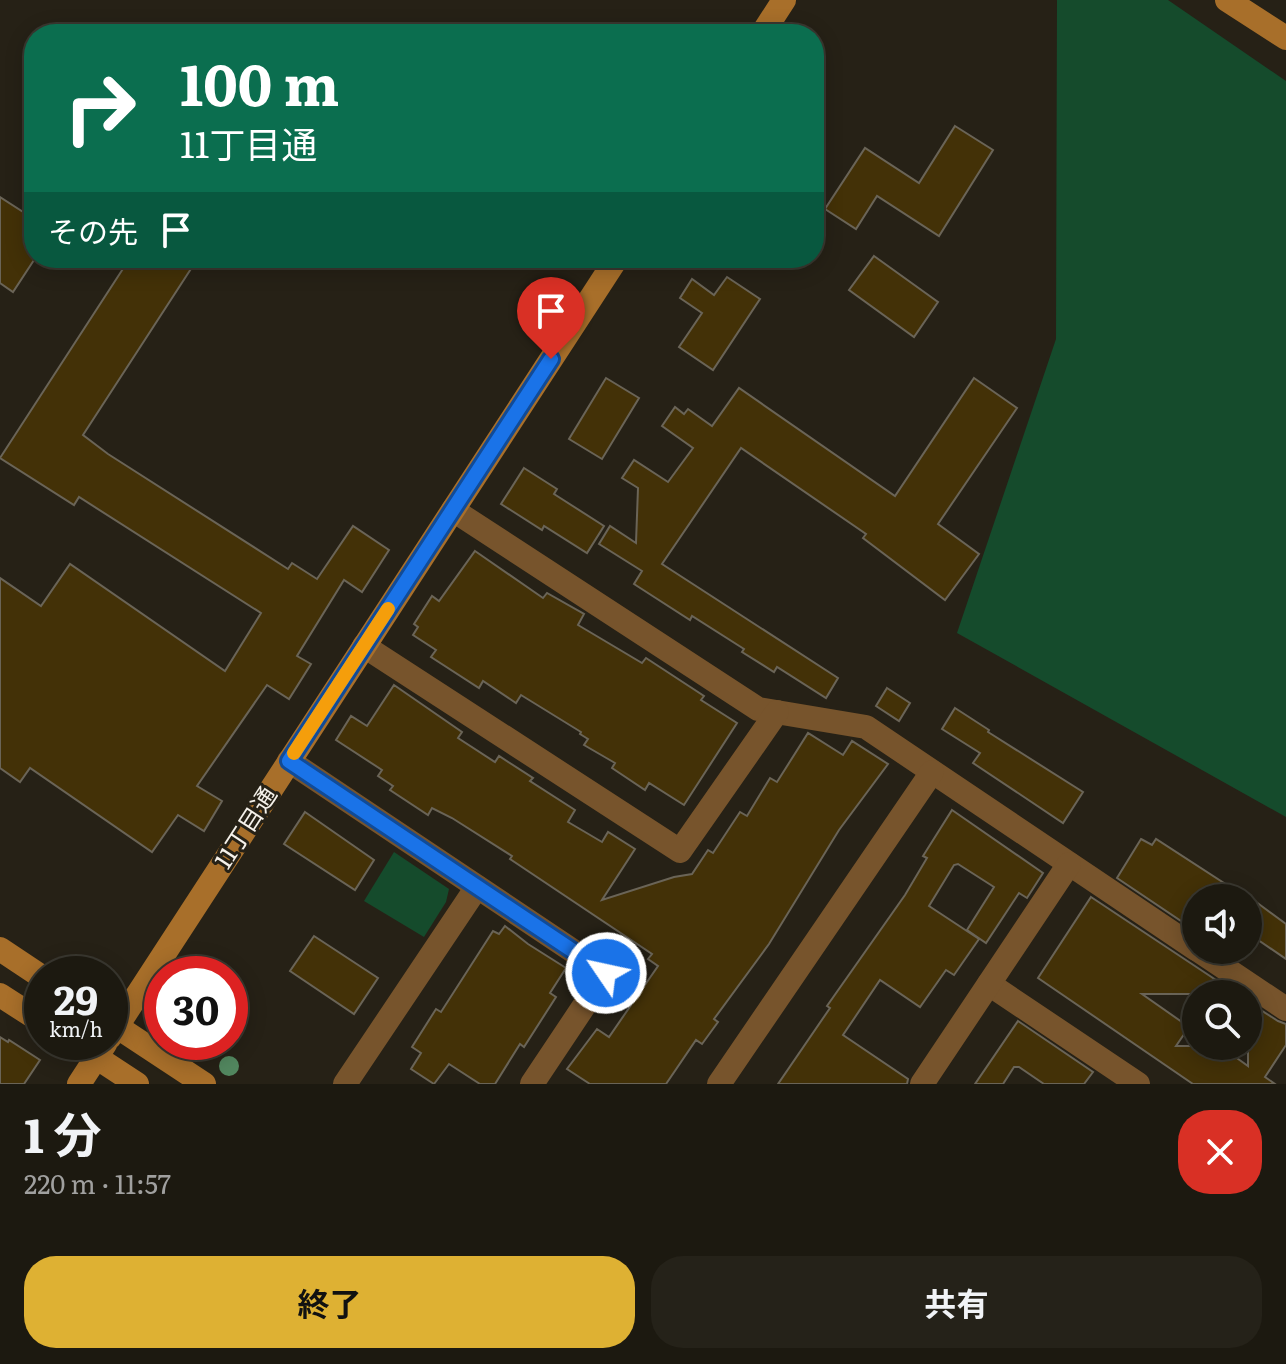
<!DOCTYPE html>
<html lang="ja">
<meta charset="utf-8">
<style>
:root{--surface:#1c1910;--page:#252219;--text:#f1f3f6;--muted:#a0a09f;--line:#3a3830;--accent:#deb133}
body{margin:0;font-family:Literata,"Noto Sans JP",serif;background:var(--page);color:var(--text);height:100vh;display:flex;flex-direction:column;font-size:30px;white-space:nowrap}
*{box-sizing:border-box;margin:0}
p{font-size:26px;color:var(--muted)}
.icon{flex:none;width:44px;height:44px;fill:none;stroke:currentColor;stroke-width:2;stroke-linecap:round;stroke-linejoin:round}
.map{position:relative;height:1084px;overflow:hidden}
.sheet{display:flex;flex-direction:column;background:var(--surface);flex:1}
.sheet>*{flex:none}
.hud{position:absolute;left:24px;top:24px;width:800px;height:244px;border-radius:32px;box-shadow:0 4px 20px #0003,0 0 0 2px var(--line);background:#0b6e4f;color:#fff;overflow:hidden}
.tools{position:absolute;left:1182px;top:884px;display:grid;gap:16px}
.tools a{display:grid;place-items:center;width:80px;height:80px;border-radius:50%;background:var(--surface);box-shadow:0 4px 20px #0003,0 0 0 2px var(--line);font-size:40px}
.speed{position:absolute;left:24px;top:956px;display:flex;gap:16px;font-size:40px;font-weight:700;text-align:center}
.speed>*{display:grid;place-content:center;width:104px;height:104px;border-radius:50%;background:var(--surface);box-shadow:0 4px 20px #0003,0 0 0 2px var(--line);line-height:1}
.speed small{font-size:20px;font-weight:400}
.speed .limit{border:12px solid #d22;background:#fff;color:#111}
.pin{position:absolute;display:grid;place-items:center;width:68px;height:68px;color:#fff;margin:-82px -34px;border-radius:50% 50% 50% 0;rotate:-45deg;box-shadow:0 0 8px #0007}
.pin .icon{rotate:45deg}
.me{position:absolute;width:88px;margin:-44px;rotate:304deg;stroke-linejoin:round;filter:drop-shadow(0 0 6px #0008)}
.turn{display:flex;align-items:center;gap:28px;height:168px;padding:0 24px;font-size:36px}
.turn .icon{width:104px;height:104px;stroke-width:2.5}
.turn b{display:block;font-size:56px;line-height:68px}
.then{display:flex;align-items:center;height:76px;padding:0 24px;background:#0003;gap:16px;font-size:30px}
.round{display:grid;place-items:center;flex:none;width:84px;height:84px;border-radius:32px;background:var(--page)}
.head{display:flex;align-items:center;justify-content:space-between;height:136px;padding:0 24px}
h1{font-size:48px;font-weight:700;line-height:60px}
.cta{display:flex;gap:16px;margin-top:auto;padding:16px 24px}
.cta a{flex:1;height:92px;border-radius:32px;background:var(--accent);color:#111;font-size:32px;font-weight:700;line-height:92px;text-align:center}
.cta a+a{background:var(--page);color:var(--text)}
.map>svg:first-child{display:block}
</style>
<div class="map">
<svg width="1286" height="1084" viewBox="0 0 1286 1084">
<rect width="100%" height="100%" fill="#262116"/>
<!-- green -->
<g fill="#154b2c">
<polygon points="1057,0 1168,0 1286,81 1286,817 957,633 1056,339"/>
<polygon points="394,852 449,889 446,902 424,937 364,901"/>
</g>
<!-- building -->
<g fill="#433107" stroke="#6a6457" stroke-width="2">
<polygon points="955,126 993,150 939,236 877,196 856,229 825,209 865,148 919,183"/>
<polygon points="0,197 34,219 34,260 13,292 0,283"/>
<polygon points="874,256 938,302 914,337 849,290"/>
<polygon points="130,258 198,258 83,435 108,454 288,569 292,563 317,579 353,526 389,550 362,592 344,580 297,656 311,664 289,699 267,685 197,786 222,801 204,831 178,815 152,852 30,768 20,782 0,768 0,578 41,606 70,564 225,671 261,613 79,497 74,505 0,458"/>
<polygon points="727,277 760,299 713,370 679,347 702,313 680,298 692,279 714,295"/>
<polygon points="606,378 639,398 602,459 569,439"/>
<polygon points="974,378 1017,408 938,524 979,554 945,600 863,538 866,534 741,448 662,564 838,678 826,698 777,667 774,672 742,652 744,649 692,616 690,620 634,584 642,571 599,544 610,526 636,543 638,488 622,478 634,460 668,482 693,448 662,426 675,407 684,414 688,409 712,426 739,388 895,496"/>
<polygon points="524,468 557,489 554,494 604,526 587,553 544,526 542,530 501,504"/>
<polygon points="475,551 543,598 547,593 584,614 578,625 642,663 646,658 704,696 701,700 737,723 684,805 649,783 645,790 612,768 615,763 584,745 588,739 580,734 581,732 521,695 516,703 483,681 479,688 431,657 436,650 413,635 418,627 414,624 432,596 439,601"/>
<polygon points="394,685 462,732 458,738 495,762 499,756 533,778 530,781 575,810 568,822 602,842 608,832 635,849 602,900 674,877 692,874 708,850 713,853 740,812 747,816 770,778 777,782 808,733 843,755 852,741 888,764 839,830 769,944 714,1019 718,1022 702,1044 696,1040 666,1084 590,1084 567,1069 597,1029 609,1037 658,966 648,959 652,954 510,859 512,856 452,818 432,808 428,815 390,790 393,786 378,776 382,770 336,740 351,716 367,726"/>
<polygon points="887,688 910,703 899,721 876,706"/>
<polygon points="955,708 989,730 988,732 1083,792 1063,823 973,763 980,753 942,729"/>
<polygon points="952,810 1043,873 1027,898 1019,893 986,943 967,930 994,887 958,864 954,865 929,906 979,939 954,975 946,970 920,1007 880,980 843,1035 908,1079 907,1084 778,1084 830,1008 827,1006 905,895 927,858 923,856"/>
<polygon points="305,812 374,860 355,890 284,844"/>
<polygon points="1141,839 1152,845 1156,839 1247,898 1196,898 1196,931 1117,878"/>
<polygon points="1248,896 1286,924 1286,959 1248,933"/>
<polygon points="1091,897 1237,994 1142,994 1189,1027 1176,1046 1220,1046 1248,1066 1248,1002 1278,1021 1286,1024 1286,1045 1265,1077 1275,1084 1193,1084 1038,978"/>
<polygon points="505,926 528,944 566,968 550,993 556,997 524,1047 520,1044 495,1084 480,1084 449,1064 434,1084 411,1069 421,1053 412,1047 436,1009 441,1012 493,931 499,934"/>
<polygon points="314,936 378,978 354,1014 290,971"/>
<polygon points="1018,1021 1093,1072 1084,1084 1044,1084 1019,1067 1014,1067 1003,1084 975,1084"/>
<polygon points="0,1037 8,1042 9,1040 40,1060 24,1084 0,1084"/>
</g>
<g fill="none" stroke-linecap="round" stroke-linejoin="round">
<!-- street -->
<g stroke="#77542c" stroke-width="24">
<polyline points="453,510 758,709 866,727 1196,949"/>
<polyline points="364,646 680,851 777,712"/>
<polyline points="289,761 606,973 532,1084"/>
<polyline points="1198,950 1286,1009"/>
<polyline points="989,984 1138,1084"/>
<polyline points="345,1084 477,887"/>
<polyline points="719,1084 932,772"/>
<polyline points="922,1084 1069,864"/>
</g>
<!-- secondary -->
<g stroke="#a86f2a" stroke-width="24">
<polyline points="1227,0 1286,38"/>
<polyline points="762,34 784,0"/>
<polyline points="0,949 42,977"/>
<polyline points="0,995 42,1022"/>
<polyline points="110,1022 204,1084"/>
<polyline points="110,1037 617,258"/>
<polyline points="73,1042 137,1084"/>
<polyline points="79,1084 105,1044"/>
</g>
</g>
<!-- trees -->
<circle fill="#52875f" cx="229" cy="1066" r="10"/>
<g fill="none" stroke-linecap="round" stroke-linejoin="round">
<!-- route casing -->
<g stroke="#114b97" stroke-width="20">
<polyline id="route" points="551,359 289,761 606,973"/>
</g>
<!-- route -->
<use href="#route" stroke="#1a73e8" stroke-width="14"/>
<!-- slow -->
<polyline stroke="#f59e0b" stroke-width="14" points="294,753 388,609"/>
</g>
<g text-anchor="middle" stroke-width="6" stroke-linejoin="round" paint-order="stroke">
<!-- street labels -->
<g font-size="24" fill="#f5f1ea" stroke="#262116">
<text transform="translate(246 828) rotate(-57)" y="8">11丁目通</text>
</g>
</g>
</svg>
<div class="tools">
<a><svg class="icon" aria-label="sound" viewBox="0 0 24 24"><path d="M4 9h4l5-4v14l-5-4H4zM17 9q2 3 0 6"/></svg></a>
<a><svg class="icon" aria-label="search" viewBox="0 0 24 24"><circle cx="10" cy="10" r="6"/><path d="M15 15l6 6"/></svg></a>
</div>
<div class="speed"><div>29<small>km/h</small></div><div class="limit">30</div></div>
<div class="pin" style="left:551px;top:359px;background:#d93025"><svg class="icon" aria-label="arrive" viewBox="0 0 24 24"><path d="M6 21V4h12l-3 4 3 4H6"/></svg></div>
<svg class="me" style="left:606px;top:973px" viewBox="-20 -20 40 40"><circle r="17" fill="#1a73e8" stroke="#fff" stroke-width="3"/><path d="M0-11L8 9 0 5-8 9z" fill="#fff"/></svg>
<div class="hud">
<div class="turn"><svg class="icon" aria-label="right" viewBox="0 0 24 24"><path d="M7 20v-9h11M14 6l5 5-5 5"/></svg><div><b>100 m</b>11丁目通</div></div>
<div class="then">その先<svg class="icon" aria-label="arrive" viewBox="0 0 24 24"><path d="M6 21V4h12l-3 4 3 4H6"/></svg></div>
</div>
</div>
<section class="sheet">
<div class="head"><div><h1>1 分</h1><p>220 m · 11:57</p></div><a class="round" style="background:#d93025;color:#fff"><svg class="icon" aria-label="close" viewBox="0 0 24 24"><path d="M6 6l12 12M18 6L6 18"/></svg></a></div>
<div class="cta"><a>終了</a><a>共有</a></div>
</section>
